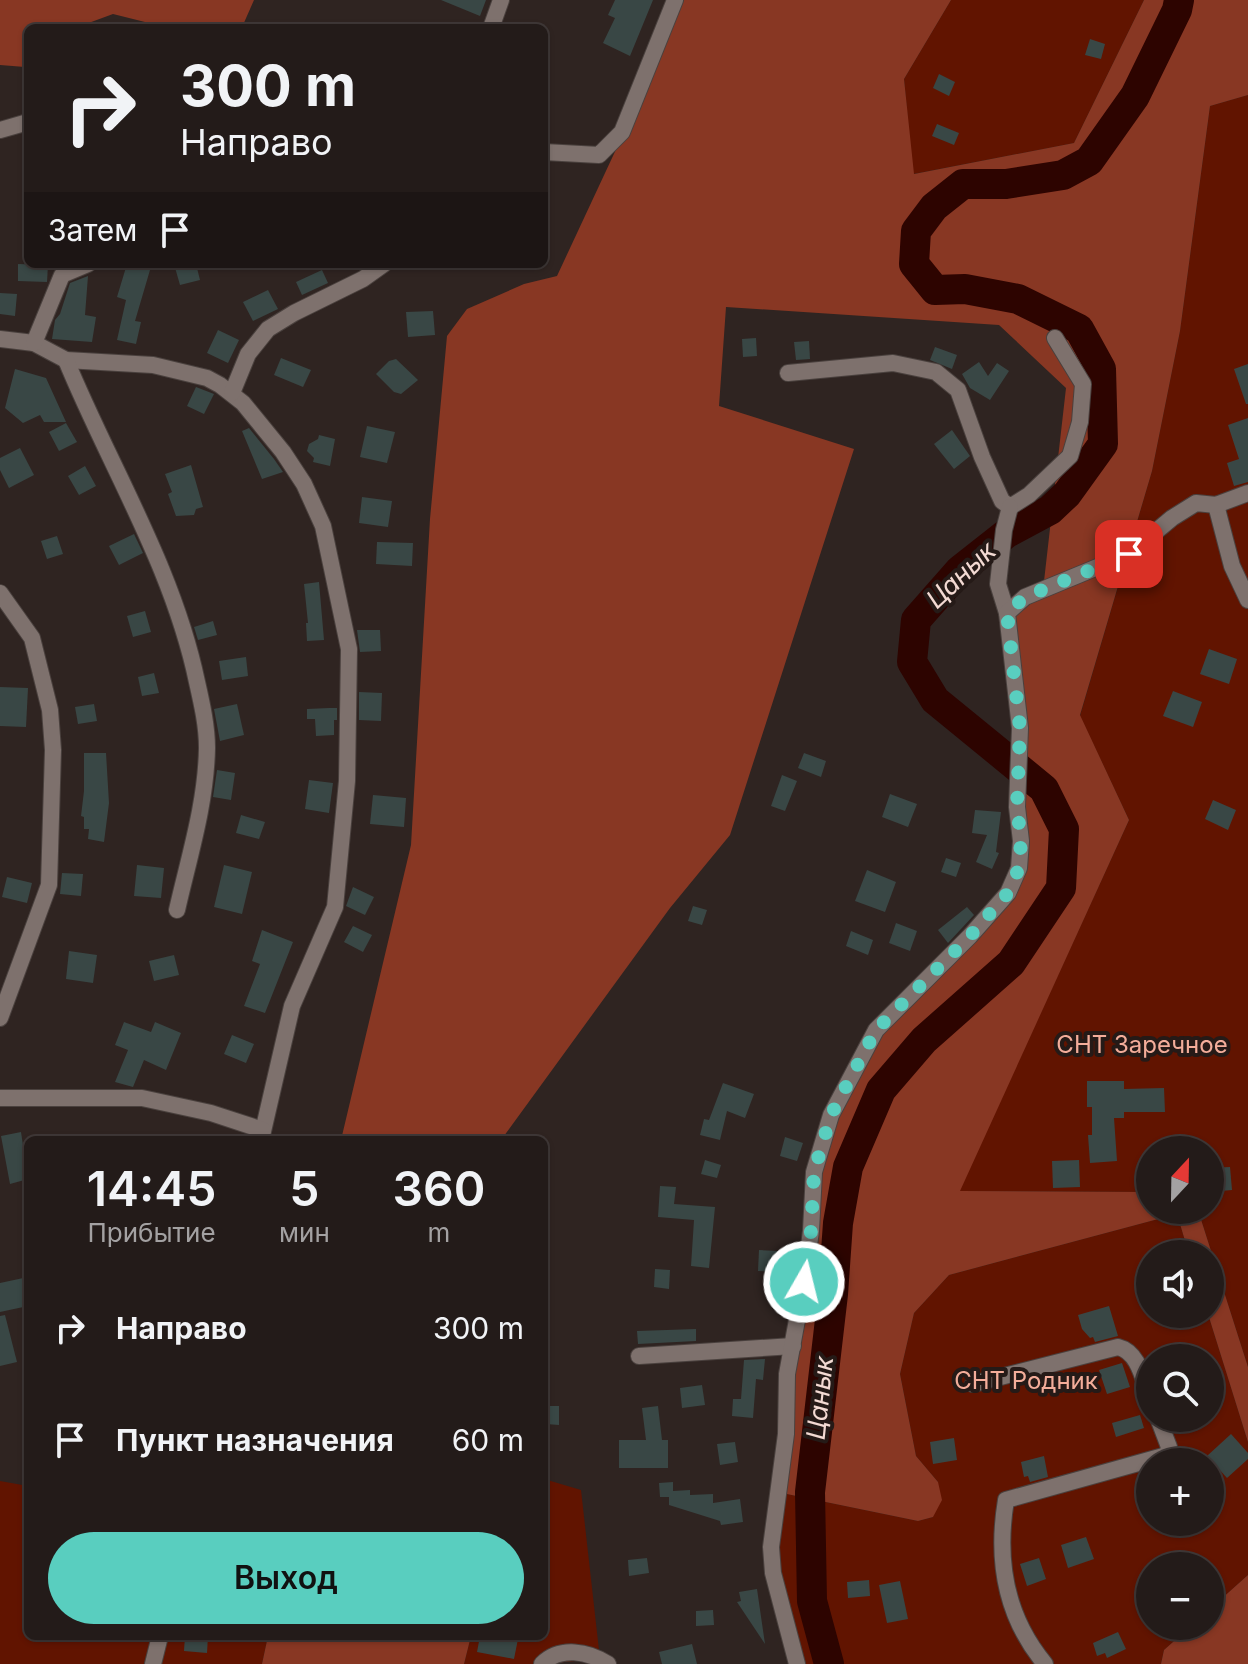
<!DOCTYPE html>
<html lang="ru">
<meta charset="utf-8">
<style>
:root{--surface:#231b19;--page:#2b2422;--text:#f1f3f6;--muted:#a3a1a2;--line:#403938;--accent:#59cebf}
body{margin:0;font-family:Inter,sans-serif;background:var(--page);color:var(--text);height:100vh;display:flex;flex-direction:column;font-size:30px;white-space:nowrap}
*{box-sizing:border-box;margin:0}
p{font-size:26px;color:var(--muted)}
.icon{flex:none;width:44px;height:44px;fill:none;stroke:currentColor;stroke-width:2;stroke-linecap:round;stroke-linejoin:round}
.map{position:relative;flex:1;overflow:hidden}
.details{position:absolute;left:24px;top:1136px;width:524px;height:504px;display:flex;flex-direction:column;background:var(--surface);border-radius:12px;box-shadow:0 2px 6px #0004,0 0 0 2px var(--line)}
.details>*{flex:none}
.guide{position:absolute;left:24px;top:24px;width:524px;height:244px;border-radius:12px;box-shadow:0 2px 6px #0004,0 0 0 2px var(--line);background:#231b19;color:var(--text);overflow:hidden}
.needle{width:52px;rotate:22deg}
.controls{position:absolute;left:1136px;top:1136px;display:grid;gap:16px}
.controls a{display:grid;place-items:center;width:88px;height:88px;border-radius:50%;background:var(--surface);box-shadow:0 2px 6px #0004,0 0 0 2px var(--line);font-size:40px}
.pin{position:absolute;display:grid;place-items:center;width:68px;height:68px;color:#fff;margin:-34px;border-radius:16px;box-shadow:0 4px 12px #0006}
.me{position:absolute;width:88px;margin:-44px;rotate:8deg;stroke-linejoin:round;filter:drop-shadow(0 0 6px #0008)}
.turn{display:flex;align-items:center;gap:28px;height:168px;padding:0 24px;font-size:36px}
.turn .icon{width:104px;height:104px;stroke-width:2.5}
.turn b{display:block;font-size:56px;line-height:68px}
.then{display:flex;align-items:center;height:76px;padding:0 24px;background:#0003;gap:16px;font-size:30px}
.eta{display:flex;justify-content:space-evenly;align-items:center;height:136px;text-align:center}
.eta b{font-size:48px;font-weight:600;line-height:56px}
.action{display:flex;gap:16px;margin-top:auto;padding:16px 24px}
.action a{flex:1;height:92px;border-radius:48px;background:var(--accent);color:#111;font-size:32px;font-weight:600;line-height:92px;text-align:center}
ul{padding:0;list-style:none}
li{display:flex;align-items:center;gap:24px;height:112px;padding:0 24px}
li div{flex:1}
li b{display:block;font-size:30px}
li em{font-style:normal}
.map>svg:first-child{display:block}
</style>
<div class="map">
<svg width="1248" height="1664" viewBox="0 0 1248 1664">
<rect width="100%" height="100%" fill="#2f2421"/>
<!-- green -->
<g fill="#611400" fill-rule="evenodd">
<polygon points="951,0 1144,0 1074,143 913,174 904,79"/>
<polygon points="1248,95 1248,1367 1198,1210 1210,1210 1210,1150 1150,1150 1150,1192 959,1191 1129,820 1080,716 1152,471 1180,331 1210,106"/>
<path d="M1177,1214l12,40h-39v60h58l40,128v133l-38,34v-43h-60v60h41l-27,24 -3,14h-364l-24,-91 4,-81 141,29 15,-4 5,-35 -22,-26 -16,-82 14,-61 35,-38zM1150,1358h60v60h-60zM1150,1462h60v60h-60z"/>
<polygon points="544,1479 581,1490 600,1659 542,1664 464,1664 471,1636 544,1636"/>
<polygon points="0,1481 28,1486 28,1636 268,1636 262,1664 0,1664"/>
</g>
<!-- forest -->
<g fill="#883723">
<polygon points="0,0 254,0 243,25 145,22 113,14 75,28 28,28 28,63 25,67 0,65"/>
<polygon points="679,0 951,0 904,79 914,174 1074,143 1144,0 1248,0 1248,95 1210,106 1180,331 1152,471 1080,715 1129,820 960,1191 1150,1192 1150,1210 1198,1210 1248,1367 1248,1442 1208,1314 1210,1254 1189,1254 1177,1214 949,1275 914,1313 900,1374 916,1456 938,1482 942,1500 933,1517 918,1521 777,1492 814,1172 876,1030 970,936 1019,868 1007,613 1043,590 1066,388 999,325 726,307 719,406 854,449 730,835 670,908 501,1140 341,1140 411,845 430,519 447,336 467,309 524,284 557,276 640,98"/>
<polygon points="1248,1575 1248,1664 1161,1664 1164,1650 1191,1626 1210,1626 1210,1609"/>
<polygon points="268,1636 471,1636 464,1664 262,1664"/>
</g>
<g fill="none" stroke-linecap="round" stroke-linejoin="round">
<!-- river -->
<polyline stroke="#2d0400" stroke-width="30" points="829,1664 812,1601 810,1492 833,1294 838,1223 848,1167 881,1090 924,1040 1011,963 1061,888 1064,829 1044,789 935,700 912,662 916,620 960,570 1007,533 1050,510 1067,494 1103,444 1101,369 1079,329 1018,299 965,289 935,290 914,264 916,231 934,207 963,184 1006,184 1063,175 1089,161 1135,96 1177,10 1179,0"/>
</g>
<!-- building -->
<g fill="#394745">
<polygon points="441,0 486,0 480,16"/>
<polygon points="615,0 653,0 630,56 603,43 615,18 608,15"/>
<polygon points="1090,39 1105,44 1101,59 1085,55"/>
<polygon points="939,74 955,82 949,96 933,88"/>
<polygon points="937,124 959,133 954,145 932,136"/>
<polygon points="18,264 48,265 47,282 18,281"/>
<polygon points="127,264 150,270 135,321 141,322 136,344 117,340 126,300 117,297"/>
<polygon points="174,264 196,264 200,280 180,285"/>
<polygon points="322,270 328,283 302,295 296,282"/>
<polygon points="88,276 85,315 96,317 92,342 52,339 55,320 60,314 70,283"/>
<polygon points="268,290 278,309 253,321 243,302"/>
<polygon points="0,293 17,294 15,316 0,314"/>
<polygon points="433,311 435,335 408,337 406,312"/>
<polygon points="218,330 239,340 228,363 207,353"/>
<polygon points="756,338 757,356 743,357 742,339"/>
<polygon points="809,341 810,359 796,360 794,342"/>
<polygon points="935,347 957,355 952,369 930,360"/>
<polygon points="281,358 311,370 303,387 274,375"/>
<polygon points="396,359 418,380 401,394 394,392 376,374 389,361"/>
<polygon points="979,362 988,376 997,363 1009,371 990,400 970,388 962,374"/>
<polygon points="1248,364 1248,404 1246,404 1234,369"/>
<polygon points="15,369 46,378 66,422 44,422 40,415 23,423 5,408"/>
<polygon points="196,387 214,394 204,414 187,406"/>
<polygon points="1248,418 1248,482 1234,486 1227,463 1239,459 1228,425"/>
<polygon points="66,423 77,442 59,451 49,432"/>
<polygon points="367,426 395,432 387,463 360,457"/>
<polygon points="249,428 274,459 283,472 262,479 242,431"/>
<polygon points="952,430 970,456 954,469 934,444"/>
<polygon points="319,435 335,439 330,466 313,462 314,458 307,451 309,444 318,439"/>
<polygon points="20,448 34,475 9,488 0,470 0,458"/>
<polygon points="191,465 203,507 196,509 194,515 176,516 168,494 172,492 165,474"/>
<polygon points="85,466 96,486 79,495 68,476"/>
<polygon points="362,497 392,501 388,527 359,523"/>
<polygon points="134,534 143,553 119,565 109,546"/>
<polygon points="57,536 63,554 47,559 41,541"/>
<polygon points="377,542 413,543 412,566 376,564"/>
<polygon points="319,582 324,640 307,641 306,623 308,623 304,584"/>
<polygon points="145,611 151,632 133,637 127,616"/>
<polygon points="213,621 217,635 198,640 194,627"/>
<polygon points="357,630 380,630 381,651 360,652"/>
<polygon points="1209,649 1237,659 1229,684 1200,674"/>
<polygon points="246,657 248,676 222,680 219,661"/>
<polygon points="154,673 159,693 142,696 138,677"/>
<polygon points="0,687 28,688 26,727 0,726"/>
<polygon points="1173,691 1202,702 1193,727 1163,716"/>
<polygon points="359,692 382,693 381,721 359,720"/>
<polygon points="94,704 97,721 78,724 75,707"/>
<polygon points="237,704 244,735 220,741 214,709"/>
<polygon points="329,708 337,708 337,720 334,720 334,735 316,736 315,719 307,719 307,709"/>
<polygon points="84,753 106,753 109,803 104,842 88,839 89,829 84,829 84,817 81,816 84,791"/>
<polygon points="804,753 826,761 821,777 798,768"/>
<polygon points="217,770 235,773 231,800 213,797"/>
<polygon points="782,775 797,781 785,811 771,806"/>
<polygon points="309,780 333,783 329,813 305,809"/>
<polygon points="890,794 917,804 908,827 882,817"/>
<polygon points="373,795 406,798 404,827 370,824"/>
<polygon points="1213,800 1236,810 1228,830 1205,819"/>
<polygon points="975,810 1001,812 996,852 999,853 992,869 976,862 987,835 972,833"/>
<polygon points="241,815 265,822 259,839 236,833"/>
<polygon points="946,858 961,863 956,877 941,872"/>
<polygon points="137,865 164,868 161,898 134,896"/>
<polygon points="224,865 252,872 242,914 214,907"/>
<polygon points="867,870 896,882 885,912 855,901"/>
<polygon points="62,873 83,874 81,896 60,894"/>
<polygon points="7,877 32,883 27,903 2,897"/>
<polygon points="353,887 374,897 365,915 346,906"/>
<polygon points="693,906 707,910 702,925 688,921"/>
<polygon points="967,907 974,915 948,943 938,930"/>
<polygon points="896,923 917,931 910,951 889,943"/>
<polygon points="353,926 372,935 363,952 344,942"/>
<polygon points="262,930 293,942 265,1013 244,1006 260,964 252,961"/>
<polygon points="851,931 873,940 868,955 846,946"/>
<polygon points="69,951 97,955 93,983 66,979"/>
<polygon points="174,955 179,975 154,981 149,961"/>
<polygon points="124,1022 151,1032 155,1022 181,1033 166,1070 144,1060 133,1087 115,1082 128,1050 115,1045"/>
<polygon points="232,1035 254,1044 246,1063 224,1054"/>
<polygon points="1087,1081 1124,1081 1124,1089 1164,1088 1165,1112 1124,1112 1124,1118 1114,1118 1117,1161 1090,1163 1088,1135 1092,1135 1092,1107 1087,1107"/>
<polygon points="723,1083 754,1094 745,1118 727,1111 720,1140 700,1135 704,1119 709,1120"/>
<polygon points="21,1132 28,1179 10,1184 1,1136"/>
<polygon points="785,1137 803,1143 797,1161 780,1156"/>
<polygon points="705,1160 721,1165 717,1178 701,1174"/>
<polygon points="1079,1160 1080,1187 1053,1188 1052,1161"/>
<polygon points="1230,1167 1232,1190 1210,1192 1210,1168"/>
<polygon points="660,1186 676,1187 674,1204 715,1207 709,1268 691,1266 694,1220 658,1217"/>
<polygon points="759,1250 778,1251 776,1272 758,1271"/>
<polygon points="655,1269 670,1270 669,1289 654,1287"/>
<polygon points="28,1277 28,1306 0,1312 0,1283"/>
<polygon points="1109,1306 1118,1336 1095,1342 1093,1337 1090,1338 1082,1329 1078,1315"/>
<polygon points="5,1315 17,1362 0,1366 0,1316"/>
<polygon points="696,1329 696,1341 638,1344 637,1331"/>
<polygon points="765,1359 763,1380 756,1379 753,1418 732,1416 733,1399 741,1399 744,1360"/>
<polygon points="1122,1363 1130,1387 1107,1394 1099,1370"/>
<polygon points="702,1385 705,1405 682,1408 680,1388"/>
<polygon points="547,1406 559,1406 559,1425 546,1424"/>
<polygon points="658,1406 662,1440 668,1440 668,1468 619,1468 619,1440 646,1440 642,1408"/>
<polygon points="1140,1415 1144,1428 1116,1437 1112,1423"/>
<polygon points="1231,1434 1248,1453 1248,1459 1227,1478 1207,1456"/>
<polygon points="954,1438 957,1460 933,1464 930,1442"/>
<polygon points="735,1442 738,1462 720,1465 717,1444"/>
<polygon points="1044,1456 1048,1477 1030,1482 1028,1476 1024,1477 1021,1462"/>
<polygon points="673,1482 673,1491 690,1490 690,1495 713,1494 713,1503 740,1499 743,1522 721,1525 720,1521 669,1505 669,1497 660,1497 659,1483"/>
<polygon points="1086,1537 1094,1559 1068,1568 1061,1545"/>
<polygon points="647,1558 649,1573 629,1576 628,1560"/>
<polygon points="1039,1558 1046,1579 1027,1586 1020,1564"/>
<polygon points="869,1580 870,1596 848,1598 847,1582"/>
<polygon points="900,1581 908,1619 887,1623 879,1585"/>
<polygon points="757,1589 765,1644 737,1602 741,1601 739,1592"/>
<polygon points="713,1610 714,1625 696,1626 696,1611"/>
<polygon points="1118,1632 1126,1649 1107,1658 1105,1653 1097,1656 1093,1643"/>
<polygon points="185,1636 208,1636 207,1653 184,1651"/>
<polygon points="480,1636 518,1639 514,1659 477,1652"/>
<polygon points="692,1644 697,1664 662,1664 659,1652"/>
</g>
<g fill="none" stroke-linecap="round" stroke-linejoin="round">
<!-- minor casing -->
<g stroke="#4a413e" stroke-width="18">
<g id="minor">
<polyline points="491,28 501,0"/>
<polyline points="0,130 28,122"/>
<polyline points="544,152 599,155 622,132 675,0"/>
<polyline points="0,339 34,343 66,360 153,365 207,378 220,385 243,403 283,452 304,484 323,526 349,649 347,781 335,907 292,1006 261,1140"/>
<polyline points="34,343 62,275 88,264"/>
<path d="M66,360c44,107 107,207 131,322 5,22 10,44 10,66 -1,56 -18,109 -30,162"/>
<polyline points="788,373 893,363 936,372 958,390 982,457 1002,501 1010,507 1029,495 1070,456 1080,422 1083,384 1055,338"/>
<polyline points="232,393 248,354 268,329 294,313 363,279 384,264"/>
<polyline points="1216,505 1232,566 1248,600"/>
<polyline points="0,593 32,638 50,710 53,750 49,885 0,1018"/>
<polyline points="1007,613 998,584 1004,530 1010,507"/>
<polyline points="0,1098 142,1098 211,1113 263,1130"/>
<polyline points="639,1356 793,1346"/>
<path d="M973,1384l145,-37c21,5 25,33 32,51"/>
<polyline points="153,1664 160,1636"/>
<path d="M542,1664c18,-18 46,-13 66,0"/>
<polyline points="797,1664 773,1573 771,1547 786,1434 787,1374 804,1282 811,1231 814,1172 831,1115 876,1030 970,936 1008,893 1019,868 1021,841 1017,807 1020,728 1007,613 1025,597 1129,554 1172,518 1196,503 1216,505 1248,493"/>
<path d="M1045,1664c-40,-48 -49,-104 -39,-164l161,-45 2,-8 -11,-29"/>
</g>
</g>
<!-- minor -->
<use href="#minor" stroke="#7e716d" stroke-width="16"/>
</g>
<g fill="none" stroke-linecap="round" stroke-linejoin="round">
<!-- route -->
<polyline stroke="#59cebf" stroke-width="14" stroke-dasharray="0 25.2" points="804,1282 811,1231 814,1172 831,1115 876,1030 970,936 1008,893 1019,868 1021,841 1017,807 1020,728 1007,613 1025,597 1129,554"/>
</g>
<g text-anchor="middle" stroke-width="8" stroke-linejoin="round" paint-order="stroke">
<!-- park labels -->
<g font-size="24" fill="#f3ad9a" stroke="#251a17">
<text x="1142" y="1053">СНТ Заречное</text>
<text x="1026" y="1389">СНТ Родник</text>
</g>
<!-- water labels -->
<g font-size="26" font-style="italic" fill="#f3dad3" stroke="#251a17">
<text transform="translate(961 575) rotate(-43)" y="9">Цанык</text>
<text transform="translate(820 1398) rotate(-84)" y="9">Цанык</text>
</g>
</g>
</svg>
<div class="controls">
<a><svg class="needle" viewBox="-14 -14 28 28"><path d="M0-13l5 13h-10z" fill="#e53935"/><path d="M0 13l5-13h-10z" fill="#a3a1a2"/></svg></a>
<a><svg class="icon" aria-label="sound" viewBox="0 0 24 24"><path d="M4 9h4l5-4v14l-5-4H4zM17 9q2 3 0 6"/></svg></a>
<a><svg class="icon" aria-label="search" viewBox="0 0 24 24"><circle cx="10" cy="10" r="6"/><path d="M15 15l6 6"/></svg></a>
<a>+</a>
<a>−</a>
</div>
<div class="pin" style="left:1129px;top:554px;background:#d93025"><svg class="icon" aria-label="arrive" viewBox="0 0 24 24"><path d="M6 21V4h12l-3 4 3 4H6"/></svg></div>
<svg class="me" style="left:804px;top:1282px" viewBox="-20 -20 40 40"><circle r="17" fill="#59cebf" stroke="#fff" stroke-width="3"/><path d="M0-11L8 9 0 5-8 9z" fill="#fff"/></svg>
<div class="guide">
<div class="turn"><svg class="icon" aria-label="right" viewBox="0 0 24 24"><path d="M7 20v-9h11M14 6l5 5-5 5"/></svg><div><b>300 m</b>Направо</div></div>
<div class="then">Затем<svg class="icon" aria-label="arrive" viewBox="0 0 24 24"><path d="M6 21V4h12l-3 4 3 4H6"/></svg></div>
</div>
<section class="details">
<div class="eta">
<div><b>14:45</b><p>Прибытие</p></div>
<div><b>5</b><p>мин</p></div>
<div><b>360</b><p>m</p></div>
</div>
<ul>
<li><svg class="icon" aria-label="right" viewBox="0 0 24 24"><path d="M7 20v-9h11M14 6l5 5-5 5"/></svg><div><b>Направо</b></div><em>300 m</em></li>
<li><svg class="icon" aria-label="arrive" viewBox="0 0 24 24"><path d="M6 21V4h12l-3 4 3 4H6"/></svg><div><b>Пункт назначения</b></div><em>60 m</em></li>
</ul>
<div class="action"><a>Выход</a></div>
</section>
</div>
